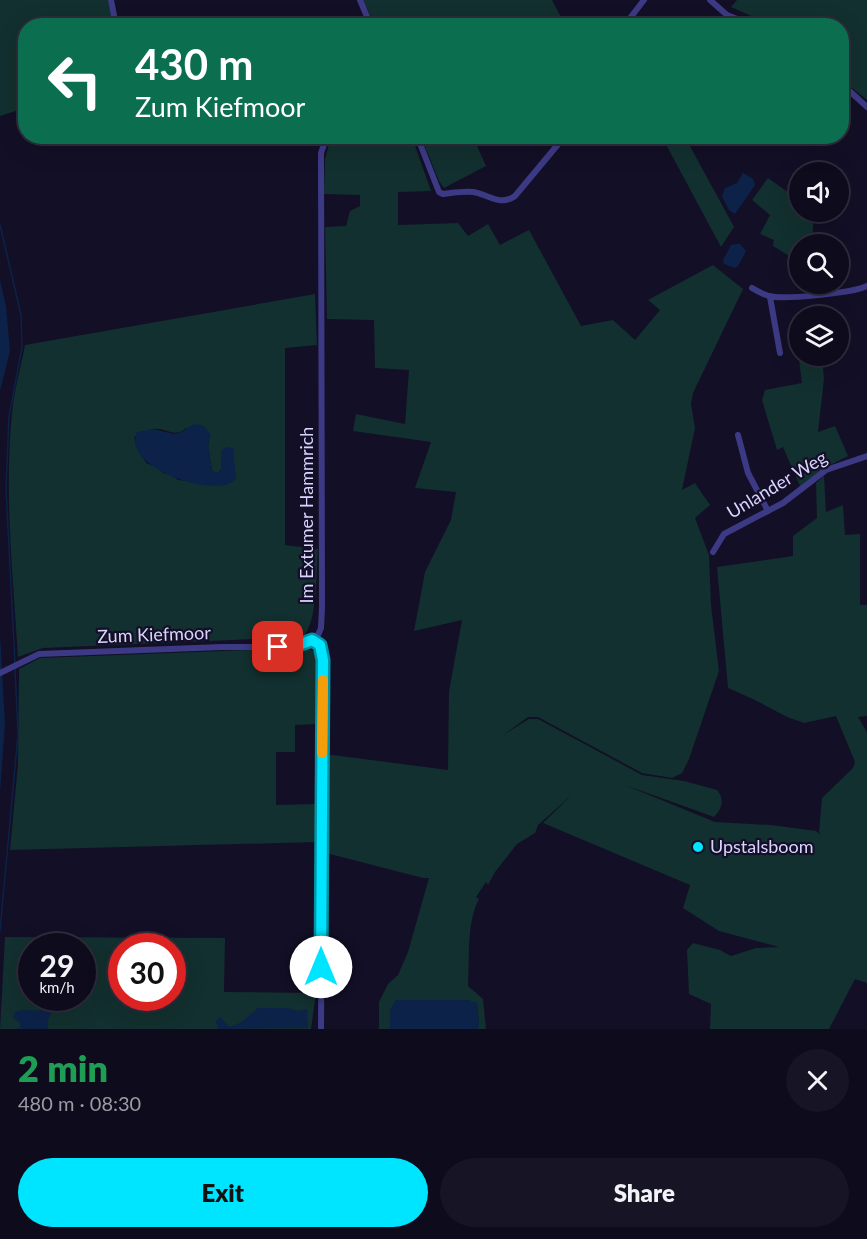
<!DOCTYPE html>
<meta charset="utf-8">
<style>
:root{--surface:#0e0b1c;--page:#171425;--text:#f1f3f6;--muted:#9b9ba3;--line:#2e2b3b;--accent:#00e5ff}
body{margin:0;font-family:Lato,sans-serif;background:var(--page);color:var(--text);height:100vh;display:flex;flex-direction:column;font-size:22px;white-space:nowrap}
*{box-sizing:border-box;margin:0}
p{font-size:20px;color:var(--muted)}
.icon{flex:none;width:33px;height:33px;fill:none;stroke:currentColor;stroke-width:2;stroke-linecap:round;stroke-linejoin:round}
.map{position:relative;height:1029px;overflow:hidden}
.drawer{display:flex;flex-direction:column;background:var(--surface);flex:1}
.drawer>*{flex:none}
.guide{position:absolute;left:18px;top:18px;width:831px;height:126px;border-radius:24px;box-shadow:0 6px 24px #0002,0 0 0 2px var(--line);background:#0b6e4f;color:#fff;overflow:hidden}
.fabs{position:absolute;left:789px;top:162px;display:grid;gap:12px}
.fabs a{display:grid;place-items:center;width:60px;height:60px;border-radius:50%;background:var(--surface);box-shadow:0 6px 24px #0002,0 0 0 2px var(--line);font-size:30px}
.speed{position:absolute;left:18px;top:933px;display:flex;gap:12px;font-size:30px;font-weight:700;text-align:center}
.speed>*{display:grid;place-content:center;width:78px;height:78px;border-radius:50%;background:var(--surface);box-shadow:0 6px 24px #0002,0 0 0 2px var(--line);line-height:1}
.speed small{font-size:15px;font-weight:400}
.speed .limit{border:9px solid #d22;background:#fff;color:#111}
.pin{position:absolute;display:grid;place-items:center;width:51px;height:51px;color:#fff;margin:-26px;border-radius:12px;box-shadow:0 3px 9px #0006}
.me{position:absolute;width:66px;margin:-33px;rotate:0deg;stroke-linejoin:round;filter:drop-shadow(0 0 4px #0008)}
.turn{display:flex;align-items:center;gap:21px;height:126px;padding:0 18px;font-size:27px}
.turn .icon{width:78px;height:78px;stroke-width:2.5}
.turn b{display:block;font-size:42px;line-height:51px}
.round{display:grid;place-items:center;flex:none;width:63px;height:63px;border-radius:32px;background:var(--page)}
.overview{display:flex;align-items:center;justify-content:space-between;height:102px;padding:0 18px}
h1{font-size:36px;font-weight:800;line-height:45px;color:#1e9e55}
.button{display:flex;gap:12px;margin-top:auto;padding:12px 18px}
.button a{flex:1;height:69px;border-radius:36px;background:var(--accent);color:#111;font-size:24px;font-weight:800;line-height:69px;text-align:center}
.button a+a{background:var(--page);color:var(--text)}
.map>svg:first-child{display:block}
</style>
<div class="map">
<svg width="867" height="1029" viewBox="0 0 867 1029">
<rect width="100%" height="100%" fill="#130f26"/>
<!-- green -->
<g fill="#12302f" fill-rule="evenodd">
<polygon points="0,0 108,0 114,25 26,26 25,108 0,116"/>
<polygon points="363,0 552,0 565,25 375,25"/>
<polygon points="737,0 867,0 867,100 842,80 842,26 771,25 731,7"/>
<path d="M331,137h81l19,54 -33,1v33l60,-2 10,13 20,-12 12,21 29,-15 52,96 32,-6 22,20 25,-30 -12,-10 65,-35 30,24 -50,104 -2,11 4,24 -13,62 13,-7 15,22 -15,13 14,37 2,50 8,66 -30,88 -7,14 -10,5 -30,-5 -104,-56h-10l-25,18 26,-16h9l104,56 42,6 33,9c8,9 5,19 -3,27l-89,-32 90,37 56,3 45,6 5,4 -2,-3 3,-34 31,-30 2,-6 -19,-46 -32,7 -17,-6 -32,-17 -27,-12 -11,-121 76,-11v-20l24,-18 -1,-35 8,-7 2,36 17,-7 2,30 15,-1v71h7v111l-9,1 9,15v251l-12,-4 -26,50h-119l1,-25 -22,-10 -2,-44 6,-7 27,7 11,6 25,-8 23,-1 -60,-16 -36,-23 7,-23 -147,-62 30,-29 -35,31 -3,8 -18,11 -22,28 -7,13 -2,-3 -10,15 3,2c-13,25 -9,59 -11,87l15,13 3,30h-9l2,-3 -2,-22 -10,-4h-71l-6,11v18h-11v-27l9,-18 10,-9 10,-23 21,-74h-6l-97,-25 -1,-99 123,16 1,-79 13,-71 -48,11 11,-59 26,-52 5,-28 -41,-4 16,-46 -78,-11 3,-17 49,10 4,-54 -34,-2 -1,-48 -47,-1 -2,-92 21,-1 4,-15 10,-5v-11l-36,-1 1,-35z"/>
<polygon points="421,137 473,137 486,166 444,188 439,181"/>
<polygon points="662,137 685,137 734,227 721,247"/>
<polygon points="768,178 799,200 800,212 814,212 812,244 800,244 799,262 773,246 774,240 760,234 770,215 752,200"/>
<path d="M315,294l2,51 -32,3v197l33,4c-2,21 0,73 -15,88l-260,11 -25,9c-5,-81 -14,-163 -6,-244 2,-23 9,-46 13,-68zM186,428l24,6 -2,12 4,25 6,2 3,-4v-18l6,34 -49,-5 -6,-5 -9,-2 -5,-5 -12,-5 -9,-16 -3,-10c6,-2 13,-7 19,-8 13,-2 21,10 33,-1z"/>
<polygon points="799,335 800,356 822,356 824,379 818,432 835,426 848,456 826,467 800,486 783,447 777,450 762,400 765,390 802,383 796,336"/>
<polygon points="305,648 317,652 320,660 319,724 295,725 295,752 276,752 276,805 317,804 317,842 10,850 18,764 19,669 40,658"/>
<path d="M5,937l220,1 -1,54 92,1 -5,36h-311zM32,946h50v52h-50zM122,946h50v52h-50z"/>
</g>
<!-- water -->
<g fill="#0c2248">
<polygon points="743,173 753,179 755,185 735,214 729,210 722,196 725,188 737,183"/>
<polygon points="736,244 740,244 746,251 738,266 735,268 724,264 723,260 731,245"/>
<polygon points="0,280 6,306 10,351 0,391"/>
<path d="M194,424l10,2 6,8 -2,12 4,25 6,2 3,-4v-18l5,-4 7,1 3,31c-3,2 -5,4 -8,5 -23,10 -107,-18 -91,-52l16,-3 21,5 7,-2z"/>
<polygon points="0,635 5,723 0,793"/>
<polygon points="396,1000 467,1000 477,1003 479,1026 477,1029 390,1029 390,1011"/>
<path d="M49,1008l2,6 -3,6v9h-32l4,-2v-5l-7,-4 2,-6c14,-5 20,2 34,-4z"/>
<polygon points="258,1008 287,1008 298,1011 307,1009 308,1028 218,1029 216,1021 220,1017 230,1027 240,1023"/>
</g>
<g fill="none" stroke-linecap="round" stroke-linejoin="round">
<!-- stream -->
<g stroke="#0c2248" stroke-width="1.5">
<polyline points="0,225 21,315 22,347 9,417 6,489 15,664"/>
<polyline points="0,931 18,734 15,669"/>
</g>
<!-- minor -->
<g stroke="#3d3a85" stroke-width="6">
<polyline points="111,0 116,26"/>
<polyline points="360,0 371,26"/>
<polyline points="710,0 727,15 755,26"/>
<polyline points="624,26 644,0"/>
<polyline points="842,84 867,107"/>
<path d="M417,136l22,56 4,2c9,-1 20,-3 30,-2 15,2 27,15 42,4l50,-60"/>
<path d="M752,288c6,3 12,7 17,8 15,4 84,-3 98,-10"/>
<polyline points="770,297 780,353"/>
<polyline points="738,435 748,473 768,511"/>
<polyline points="713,552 724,534 783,503 826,470 867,456"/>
<polyline points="312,640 320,645 323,660 321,1029"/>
<polyline points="0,673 39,654 222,647 296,647 318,635 321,628 322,607 321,153 327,136"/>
</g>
</g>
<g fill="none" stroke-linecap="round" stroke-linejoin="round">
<!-- route casing -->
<g stroke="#0095a6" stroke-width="15">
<polyline id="route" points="278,647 296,646 312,640 320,645 323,660 321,967"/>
</g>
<!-- route -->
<use href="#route" stroke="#00e5ff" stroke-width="10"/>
<!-- slow -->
<polyline stroke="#f59e0b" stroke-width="10" points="322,753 323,680"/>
</g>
<!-- markers -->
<circle fill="#00e5ff" stroke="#130f26" stroke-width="2" cx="698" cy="847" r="6"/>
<g text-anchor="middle" stroke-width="4.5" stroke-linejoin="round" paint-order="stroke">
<!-- street labels -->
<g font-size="18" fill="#d9d4ff" stroke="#130f26">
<text transform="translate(777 485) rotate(-31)" y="6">Unlander Weg</text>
<text transform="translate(307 515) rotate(-90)" y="6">Im Extumer Hammrich</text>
<text transform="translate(154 635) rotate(-2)" y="6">Zum Kiefmoor</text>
</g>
<!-- poi labels -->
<g font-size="18" fill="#d9d4ff" stroke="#130f26" text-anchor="start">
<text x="710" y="853">Upstalsboom</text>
</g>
</g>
</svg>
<div class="fabs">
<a><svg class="icon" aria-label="sound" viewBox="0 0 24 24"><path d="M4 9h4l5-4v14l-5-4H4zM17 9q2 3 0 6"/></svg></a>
<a><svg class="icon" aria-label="search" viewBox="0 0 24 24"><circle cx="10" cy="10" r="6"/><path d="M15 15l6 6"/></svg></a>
<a><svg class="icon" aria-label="layers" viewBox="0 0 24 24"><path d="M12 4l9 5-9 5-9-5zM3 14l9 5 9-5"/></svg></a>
</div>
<div class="speed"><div>29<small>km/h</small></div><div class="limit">30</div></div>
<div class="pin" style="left:278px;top:647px;background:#d93025"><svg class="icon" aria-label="arrive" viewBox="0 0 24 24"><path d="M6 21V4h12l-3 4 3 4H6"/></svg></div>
<svg class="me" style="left:321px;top:967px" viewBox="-20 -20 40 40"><circle r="19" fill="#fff"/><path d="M0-13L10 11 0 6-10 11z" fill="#00e5ff"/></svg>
<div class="guide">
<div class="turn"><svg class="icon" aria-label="left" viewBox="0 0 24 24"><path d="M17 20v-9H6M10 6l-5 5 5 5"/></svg><div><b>430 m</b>Zum Kiefmoor</div></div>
</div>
</div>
<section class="drawer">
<div class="overview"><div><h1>2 min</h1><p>480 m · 08:30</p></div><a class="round"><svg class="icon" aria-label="close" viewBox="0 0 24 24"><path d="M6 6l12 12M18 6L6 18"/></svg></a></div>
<div class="button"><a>Exit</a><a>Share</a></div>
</section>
